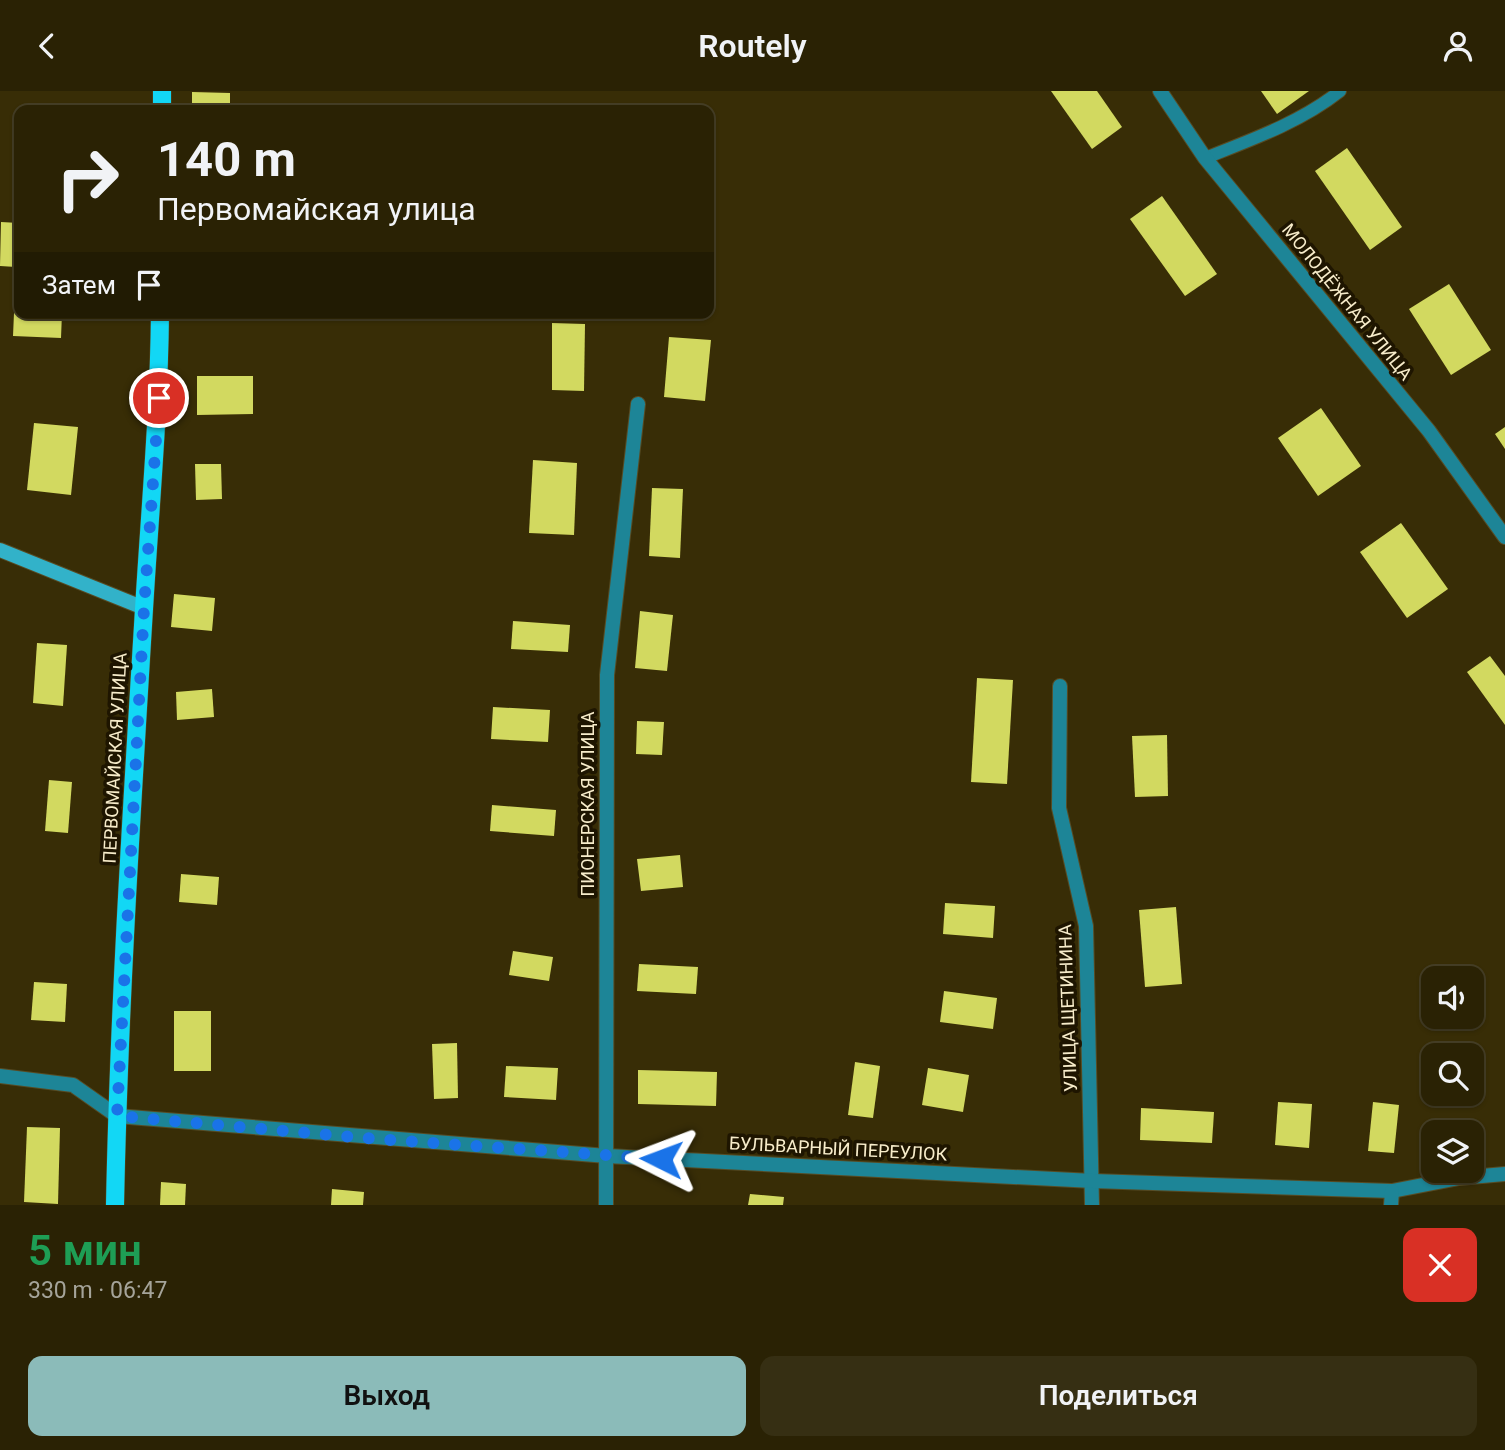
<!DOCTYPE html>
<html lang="ru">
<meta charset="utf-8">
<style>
:root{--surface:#2a2204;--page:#362f13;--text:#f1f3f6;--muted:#a5a49a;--line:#463f26;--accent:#8bbbb9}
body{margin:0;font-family:Roboto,sans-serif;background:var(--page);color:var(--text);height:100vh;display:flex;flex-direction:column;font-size:26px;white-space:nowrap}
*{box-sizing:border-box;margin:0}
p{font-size:23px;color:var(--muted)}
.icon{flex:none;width:38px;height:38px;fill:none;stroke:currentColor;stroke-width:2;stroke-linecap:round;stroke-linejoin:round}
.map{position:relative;height:1114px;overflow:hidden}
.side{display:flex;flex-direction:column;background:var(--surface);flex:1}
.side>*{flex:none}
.guide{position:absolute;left:14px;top:14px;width:700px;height:214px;border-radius:14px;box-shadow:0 2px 5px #0004,0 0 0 2px var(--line);background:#2a2204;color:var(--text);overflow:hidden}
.buttons{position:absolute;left:1421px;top:875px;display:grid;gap:14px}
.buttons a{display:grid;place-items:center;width:63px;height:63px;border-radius:14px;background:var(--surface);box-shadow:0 2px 5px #0004,0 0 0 2px var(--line);font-size:35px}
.pin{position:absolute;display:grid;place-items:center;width:60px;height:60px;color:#fff;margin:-30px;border:4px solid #fff;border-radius:50%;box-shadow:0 2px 7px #0007}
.me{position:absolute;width:77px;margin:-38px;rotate:273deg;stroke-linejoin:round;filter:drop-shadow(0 0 5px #0008)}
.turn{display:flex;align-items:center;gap:24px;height:147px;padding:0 28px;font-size:32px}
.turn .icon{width:91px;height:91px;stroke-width:2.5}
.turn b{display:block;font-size:49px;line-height:60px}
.then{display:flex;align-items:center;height:66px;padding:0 28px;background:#0003;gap:14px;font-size:26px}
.round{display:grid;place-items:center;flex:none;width:74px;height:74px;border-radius:14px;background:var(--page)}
.overview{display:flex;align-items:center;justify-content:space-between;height:119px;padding:0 28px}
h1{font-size:42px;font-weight:600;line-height:52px;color:#1e9e55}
.primary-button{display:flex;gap:14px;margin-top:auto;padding:14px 28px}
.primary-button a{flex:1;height:80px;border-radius:14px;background:var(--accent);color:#111;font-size:28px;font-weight:600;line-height:80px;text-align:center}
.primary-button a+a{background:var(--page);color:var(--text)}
header{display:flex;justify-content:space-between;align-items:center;height:91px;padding:0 28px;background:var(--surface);font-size:32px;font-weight:600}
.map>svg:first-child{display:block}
</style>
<header><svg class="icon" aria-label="back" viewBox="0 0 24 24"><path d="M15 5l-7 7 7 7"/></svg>Routely<svg class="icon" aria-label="person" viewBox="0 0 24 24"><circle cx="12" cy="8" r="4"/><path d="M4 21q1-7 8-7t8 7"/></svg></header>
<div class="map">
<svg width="1505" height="1114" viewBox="0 0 1505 1114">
<rect width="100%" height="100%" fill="#382d06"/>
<!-- building -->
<g fill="#d2d960">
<polygon points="1051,0 1097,0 1122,36 1092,58"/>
<polygon points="1261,0 1309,0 1277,23"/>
<polygon points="192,1 230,2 230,19 192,19"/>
<polygon points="61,14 92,17 92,19 61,19"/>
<polygon points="1347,57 1402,136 1370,159 1315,80"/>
<polygon points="1162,105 1217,183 1185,205 1130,128"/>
<polygon points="1,131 19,132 19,222 62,222 61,247 13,245 16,176 0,175"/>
<polygon points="1449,193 1491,259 1451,284 1409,218"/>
<polygon points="552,232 585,233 584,300 552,299"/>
<polygon points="669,246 711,249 705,310 664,306"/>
<polygon points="197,285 253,285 253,323 197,324"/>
<polygon points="1321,317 1361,375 1318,405 1278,347"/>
<polygon points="34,332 78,336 71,404 27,399"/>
<polygon points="1505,336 1505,358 1495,343"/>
<polygon points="533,369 577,372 574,444 529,442"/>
<polygon points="195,373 221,373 222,408 196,409"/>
<polygon points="652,397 683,398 680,467 649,465"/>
<polygon points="1401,432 1448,498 1407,527 1360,461"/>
<polygon points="174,503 215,507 212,540 171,536"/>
<polygon points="640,520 673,524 667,580 635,577"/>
<polygon points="513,530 570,534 568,561 511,558"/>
<polygon points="37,552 67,554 63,615 33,612"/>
<polygon points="1490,565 1505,585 1505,634 1467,581"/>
<polygon points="977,587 1013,589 1007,693 971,691"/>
<polygon points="212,598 214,626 177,629 176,601"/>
<polygon points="493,616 550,619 548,651 491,648"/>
<polygon points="637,630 664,631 662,664 636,663"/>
<polygon points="1167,644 1168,705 1135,706 1132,645"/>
<polygon points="49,689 72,691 68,742 45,740"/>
<polygon points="492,714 556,719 554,745 490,740"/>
<polygon points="680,764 683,796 641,800 637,768"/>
<polygon points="181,783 219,786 217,814 179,811"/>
<polygon points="945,812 995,815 993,847 943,843"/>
<polygon points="1176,816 1182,893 1145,896 1139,819"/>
<polygon points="513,860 553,866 549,890 509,884"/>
<polygon points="639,873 698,876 696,903 637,900"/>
<polygon points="34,891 67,893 65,931 31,929"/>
<polygon points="944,900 997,907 993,938 940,931"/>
<rect x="174" y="920" width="37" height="60"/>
<polygon points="457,952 458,1007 434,1008 432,953"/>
<polygon points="855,971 880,975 873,1027 848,1024"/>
<polygon points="506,975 558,977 556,1009 504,1006"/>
<polygon points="928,977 969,984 963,1021 922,1014"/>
<polygon points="638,979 717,981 716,1015 638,1013"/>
<polygon points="1278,1011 1312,1013 1309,1057 1275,1054"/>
<polygon points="1373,1011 1399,1014 1394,1062 1368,1060"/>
<polygon points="1141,1017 1214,1021 1212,1052 1140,1049"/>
<polygon points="27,1036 60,1037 58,1113 24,1111"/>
<polygon points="161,1091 186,1093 185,1114 160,1114"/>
<polygon points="332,1098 364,1101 363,1114 331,1114"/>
<polygon points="750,1103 784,1106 783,1114 748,1114"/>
</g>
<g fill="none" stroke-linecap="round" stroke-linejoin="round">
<!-- lane casing -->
<g stroke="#574c25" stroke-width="14">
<path id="lane" d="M1205,67c46,-18 96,-36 135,-67"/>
</g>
<!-- street casing -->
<g stroke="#574c25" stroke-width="16">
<g id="street">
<polyline points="1160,0 1205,67 1429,340 1505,446"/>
<polyline points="1060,595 1059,717 1086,835 1092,1114"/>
<polyline points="0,985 73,994 117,1025 607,1065 1093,1090 1392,1100 1459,1087 1505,1083"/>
<polyline points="606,1114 607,584 638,313"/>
<polyline points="1391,1114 1392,1100"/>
</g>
</g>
<!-- secondary casing -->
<g stroke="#574c25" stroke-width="16">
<polyline id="secondary" points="0,459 144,517"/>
</g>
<!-- primary casing -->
<g stroke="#574c25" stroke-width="19">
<g id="primary">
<polyline points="162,19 162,0"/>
<path d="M115,1114c4,-199 17,-398 29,-596 6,-99 15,-197 16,-296"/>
</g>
</g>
<!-- lane -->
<use href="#lane" stroke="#1d8597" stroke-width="12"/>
<!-- street -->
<use href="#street" stroke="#1d8597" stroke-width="14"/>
<!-- secondary -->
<use href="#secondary" stroke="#32b2c9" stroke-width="14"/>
<!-- primary -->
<use href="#primary" stroke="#12d7f5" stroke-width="18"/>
</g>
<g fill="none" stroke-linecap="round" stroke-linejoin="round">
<!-- route -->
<polyline stroke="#1a73e8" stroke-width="12" stroke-dasharray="0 21.6" points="159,307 144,517 117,1025 376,1048 661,1068"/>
</g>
<g text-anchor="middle" stroke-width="7" stroke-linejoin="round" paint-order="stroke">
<!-- street labels -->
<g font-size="18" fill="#f7ecca" stroke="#1e1500">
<text transform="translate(1347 211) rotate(51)" y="6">МОЛОДЁЖНАЯ УЛИЦА</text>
<text transform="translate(115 667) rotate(-87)" y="6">ПЕРВОМАЙСКАЯ УЛИЦА</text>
<text transform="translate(588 713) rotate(-90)" y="6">ПИОНЕРСКАЯ УЛИЦА</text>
<text transform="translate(1068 917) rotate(-92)" y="6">УЛИЦА ЩЕТИНИНА</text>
<text transform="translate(838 1058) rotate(3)" y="6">БУЛЬВАРНЫЙ ПЕРЕУЛОК</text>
</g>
</g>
</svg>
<div class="buttons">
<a><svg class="icon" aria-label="sound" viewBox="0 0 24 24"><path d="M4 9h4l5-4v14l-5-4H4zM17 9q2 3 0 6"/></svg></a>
<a><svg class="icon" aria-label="search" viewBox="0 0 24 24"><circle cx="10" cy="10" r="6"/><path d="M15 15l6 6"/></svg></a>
<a><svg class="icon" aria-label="layers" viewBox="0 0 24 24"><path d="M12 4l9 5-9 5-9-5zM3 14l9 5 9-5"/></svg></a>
</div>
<div class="pin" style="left:159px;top:307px;background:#d93025"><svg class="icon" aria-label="arrive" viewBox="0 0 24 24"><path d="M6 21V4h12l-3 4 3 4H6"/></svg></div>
<svg class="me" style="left:661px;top:1068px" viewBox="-20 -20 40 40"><path d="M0-17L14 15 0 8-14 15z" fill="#1a73e8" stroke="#fff" stroke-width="4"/></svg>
<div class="guide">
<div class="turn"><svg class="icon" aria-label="right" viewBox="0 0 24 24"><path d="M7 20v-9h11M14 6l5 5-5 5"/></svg><div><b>140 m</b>Первомайская улица</div></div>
<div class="then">Затем<svg class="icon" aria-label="arrive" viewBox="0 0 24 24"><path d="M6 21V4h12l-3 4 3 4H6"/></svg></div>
</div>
</div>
<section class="side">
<div class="overview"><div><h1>5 мин</h1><p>330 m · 06:47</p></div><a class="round" style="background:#d93025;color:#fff"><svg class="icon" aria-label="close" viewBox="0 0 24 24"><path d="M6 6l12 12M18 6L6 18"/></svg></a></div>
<div class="primary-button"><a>Выход</a><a>Поделиться</a></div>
</section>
